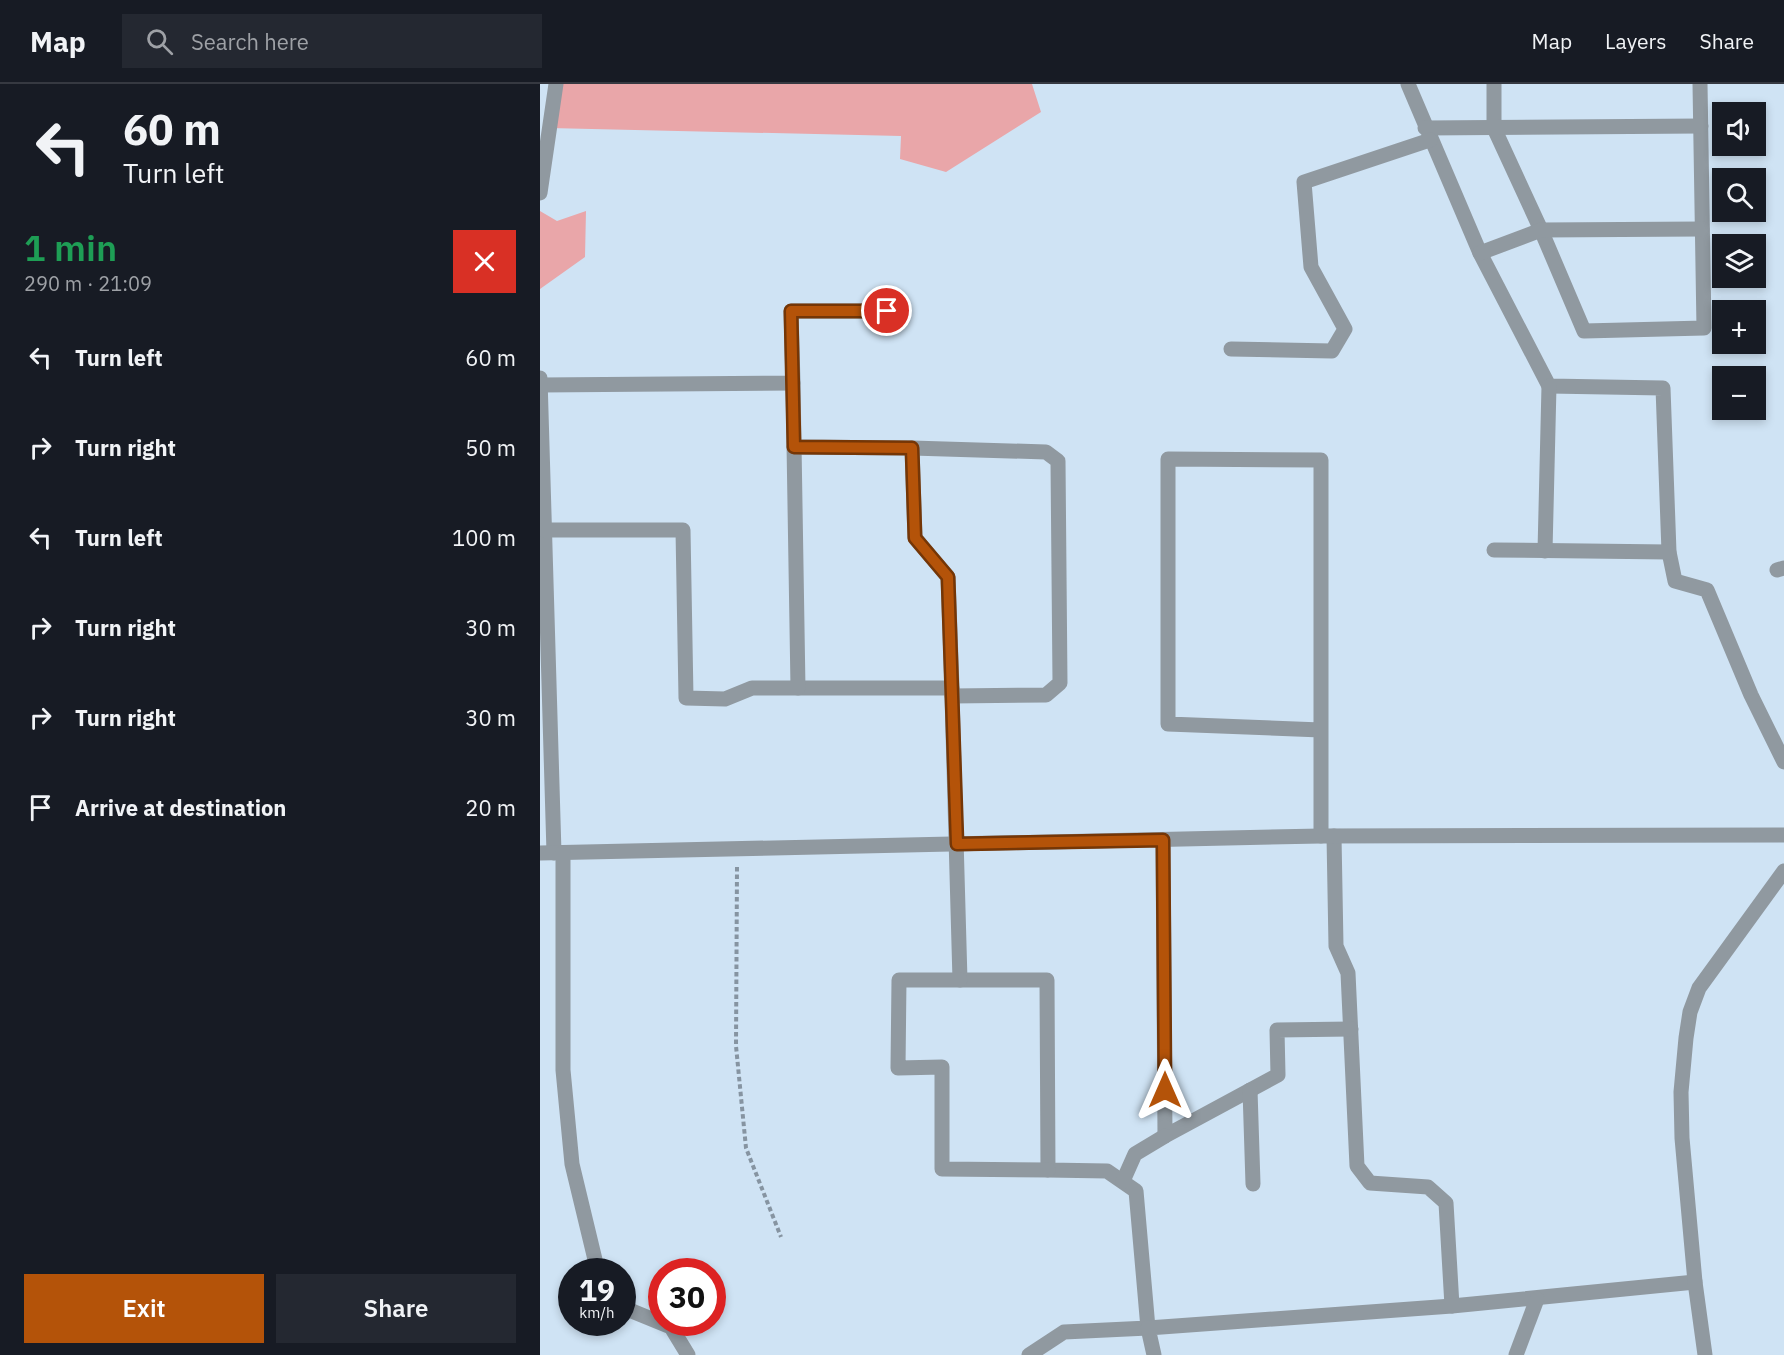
<!DOCTYPE html>
<meta charset="utf-8">
<style>
:root{--surface:#171b24;--page:#242831;--text:#f1f3f6;--muted:#9ea1a6;--line:#363941;--accent:#b45309}
body{margin:0;font-family:"IBM Plex Sans",sans-serif;background:var(--page);color:var(--text);height:100vh;display:flex;flex-direction:column;font-size:22px;white-space:nowrap}
*{box-sizing:border-box;margin:0}
p{font-size:20px;color:var(--muted)}
.icon{flex:none;width:33px;height:33px;fill:none;stroke:currentColor;stroke-width:2;stroke-linecap:round;stroke-linejoin:round}
.map{position:relative;flex:1;overflow:hidden}
.sheet{display:flex;flex-direction:column;background:var(--surface);width:540px}
.sheet>*{flex:none}
.top-card{background:#171b24;color:var(--text);overflow:hidden}
.buttons{position:absolute;left:1172px;top:18px;display:grid;gap:12px}
.buttons a{display:grid;place-items:center;width:54px;height:54px;border-radius:0px;background:var(--surface);box-shadow:0 3px 9px #0003;font-size:30px}
.speed{position:absolute;left:18px;top:1174px;display:flex;gap:12px;font-size:30px;font-weight:700;text-align:center}
.speed>*{display:grid;place-content:center;width:78px;height:78px;border-radius:50%;background:var(--surface);box-shadow:0 3px 9px #0003;line-height:1}
.speed small{font-size:15px;font-weight:400}
.speed .limit{border:9px solid #d22;background:#fff;color:#111}
.pin{position:absolute;display:grid;place-items:center;width:51px;height:51px;color:#fff;margin:-26px;border:3px solid #fff;border-radius:50%;box-shadow:0 2px 6px #0007}
.me{position:absolute;width:66px;margin:-33px;rotate:0deg;stroke-linejoin:round;filter:drop-shadow(0 0 4px #0008)}
.turn{display:flex;align-items:center;gap:21px;height:126px;padding:0 24px;font-size:27px}
.turn .icon{width:78px;height:78px;stroke-width:2.5}
.turn b{display:block;font-size:42px;line-height:51px}
.round{display:grid;place-items:center;flex:none;width:63px;height:63px;border-radius:0px;background:var(--page)}
.overview{display:flex;align-items:center;justify-content:space-between;height:102px;padding:0 24px}
h1{font-size:36px;font-weight:600;line-height:45px;color:#1e9e55}
.button{display:flex;gap:12px;margin-top:auto;padding:12px 24px}
.button a{flex:1;height:69px;border-radius:0px;background:var(--accent);color:#fff;font-size:24px;font-weight:600;line-height:69px;text-align:center}
.button a+a{background:var(--page);color:var(--text)}
ul{padding:0;list-style:none}
li{display:flex;align-items:center;gap:18px;height:90px;padding:0 24px}
li div{flex:1}
li b{display:block;font-size:22px}
li em{font-style:normal}
header{display:flex;align-items:center;gap:36px;box-sizing:border-box;height:84px;padding:0 30px;background:var(--surface);border-bottom:2px solid var(--line)}
header strong{font-size:28px}
nav{display:flex;gap:33px;margin-inline-start:auto;font-size:21px}
.search{width:420px;height:54px;background:var(--page);display:flex;align-items:center;gap:15px;box-sizing:border-box;padding:0 21px;border-radius:0px;color:var(--muted);font-size:22px}
main{display:flex;flex:1;min-height:0}
.map>svg:first-child{display:block}
</style>
<header>
<strong>Map</strong>
<div class="search"><svg class="icon" aria-label="search" viewBox="0 0 24 24"><circle cx="10" cy="10" r="6"/><path d="M15 15l6 6"/></svg>Search here</div>
<nav><a>Map</a><a>Layers</a><a>Share</a></nav>
</header>
<main>
<section class="sheet">
<div class="top-card">
<div class="turn"><svg class="icon" aria-label="left" viewBox="0 0 24 24"><path d="M17 20v-9H6M10 6l-5 5 5 5"/></svg><div><b>60 m</b>Turn left</div></div>
</div>
<div class="overview"><div><h1>1 min</h1><p>290 m · 21:09</p></div><a class="round" style="background:#d93025;color:#fff"><svg class="icon" aria-label="close" viewBox="0 0 24 24"><path d="M6 6l12 12M18 6L6 18"/></svg></a></div>
<ul>
<li><svg class="icon" aria-label="left" viewBox="0 0 24 24"><path d="M17 20v-9H6M10 6l-5 5 5 5"/></svg><div><b>Turn left</b></div><em>60 m</em></li>
<li><svg class="icon" aria-label="right" viewBox="0 0 24 24"><path d="M7 20v-9h11M14 6l5 5-5 5"/></svg><div><b>Turn right</b></div><em>50 m</em></li>
<li><svg class="icon" aria-label="left" viewBox="0 0 24 24"><path d="M17 20v-9H6M10 6l-5 5 5 5"/></svg><div><b>Turn left</b></div><em>100 m</em></li>
<li><svg class="icon" aria-label="right" viewBox="0 0 24 24"><path d="M7 20v-9h11M14 6l5 5-5 5"/></svg><div><b>Turn right</b></div><em>30 m</em></li>
<li><svg class="icon" aria-label="right" viewBox="0 0 24 24"><path d="M7 20v-9h11M14 6l5 5-5 5"/></svg><div><b>Turn right</b></div><em>30 m</em></li>
<li><svg class="icon" aria-label="arrive" viewBox="0 0 24 24"><path d="M6 21V4h12l-3 4 3 4H6"/></svg><div><b>Arrive at destination</b></div><em>20 m</em></li>
</ul>
<div class="button"><a>Exit</a><a>Share</a></div>
</section>
<div class="map">
<svg width="1244" height="1271" viewBox="0 0 1244 1271">
<rect width="100%" height="100%" fill="#cfe3f4"/>
<!-- green -->
<g fill="#e9a6a9">
<polygon points="16,0 492,0 501,28 406,88 360,75 361,52 9,44"/>
<polygon points="0,127 17,137 46,127 45,173 0,205"/>
</g>
<g fill="none" stroke-linecap="round" stroke-linejoin="round">
<!-- path -->
<polyline stroke="#8694a1" stroke-width="4" stroke-dasharray="4.5 3" stroke-linecap="butt" points="197,783 196,962 206,1064 241,1153"/>
<!-- minor -->
<g stroke="#9099a0" stroke-width="15">
<polyline points="868,0 940,169 1009,302 1123,304 1129,468 1135,497 1167,506 1211,611 1244,678"/>
<polyline points="954,0 954,44 1001,146 1044,247 1164,244 1160,0"/>
<polyline points="885,44 1161,42"/>
<polyline points="0,109 16,0"/>
<polyline points="940,169 1001,146 1162,145"/>
<polyline points="691,265 792,267 805,245 771,183 764,98 890,56"/>
<polyline points="0,294 14,769"/>
<polyline points="0,301 253,299 251,227 347,227"/>
<polyline points="254,363 372,364 375,454 408,493 412,604 258,604"/>
<polyline points="372,364 506,368 518,377 520,599 506,611 412,612 412,604"/>
<polyline points="4,446 143,446 146,614 185,615 212,604 258,604 253,299"/>
<polyline points="954,466 1129,468"/>
<polyline points="1005,467 1009,302"/>
<polyline points="1237,486 1244,484"/>
<polyline points="412,612 420,896 507,896 508,1086 567,1087 596,1107 608,1244 524,1248 489,1271"/>
<polyline points="781,752 781,376 628,375 628,640 781,646"/>
<polyline points="794,752 796,862 808,889 817,1082 830,1099 888,1103 906,1119 912,1222"/>
<polyline points="623,756 625,1052 738,991 737,946 811,945"/>
<polyline points="0,769 781,752 1244,751"/>
<polyline points="23,769 23,986 32,1080 58,1188"/>
<polyline points="420,896 359,896 358,984 402,983 402,1085 508,1086"/>
<polyline points="710,1006 713,1100"/>
<polyline points="583,1097 595,1070 625,1052"/>
<polyline points="82,1223 131,1243 148,1271"/>
<polyline points="614,1271 608,1244 912,1222 1155,1198"/>
<polyline points="976,1271 997,1215"/>
</g>
<!-- tertiary -->
<polyline stroke="#9099a0" stroke-width="15" points="1165,1271 1155,1198 1142,1054 1141,1008 1146,954 1150,928 1159,904 1244,787"/>
</g>
<g fill="none" stroke-linecap="round" stroke-linejoin="round">
<!-- route casing -->
<g stroke="#753606" stroke-width="15">
<polyline id="route" points="347,227 251,227 254,363 372,364 375,454 408,493 417,760 623,756 625,1006"/>
</g>
<!-- route -->
<use href="#route" stroke="#b45309" stroke-width="10"/>
</g>
</svg>
<div class="buttons">
<a><svg class="icon" aria-label="sound" viewBox="0 0 24 24"><path d="M4 9h4l5-4v14l-5-4H4zM17 9q2 3 0 6"/></svg></a>
<a><svg class="icon" aria-label="search" viewBox="0 0 24 24"><circle cx="10" cy="10" r="6"/><path d="M15 15l6 6"/></svg></a>
<a><svg class="icon" aria-label="layers" viewBox="0 0 24 24"><path d="M12 4l9 5-9 5-9-5zM3 14l9 5 9-5"/></svg></a>
<a>+</a>
<a>−</a>
</div>
<div class="speed"><div>19<small>km/h</small></div><div class="limit">30</div></div>
<div class="pin" style="left:347px;top:227px;background:#d93025"><svg class="icon" aria-label="arrive" viewBox="0 0 24 24"><path d="M6 21V4h12l-3 4 3 4H6"/></svg></div>
<svg class="me" style="left:625px;top:1006px" viewBox="-20 -20 40 40"><path d="M0-17L14 15 0 8-14 15z" fill="#b45309" stroke="#fff" stroke-width="4"/></svg>
</div>
</main>
